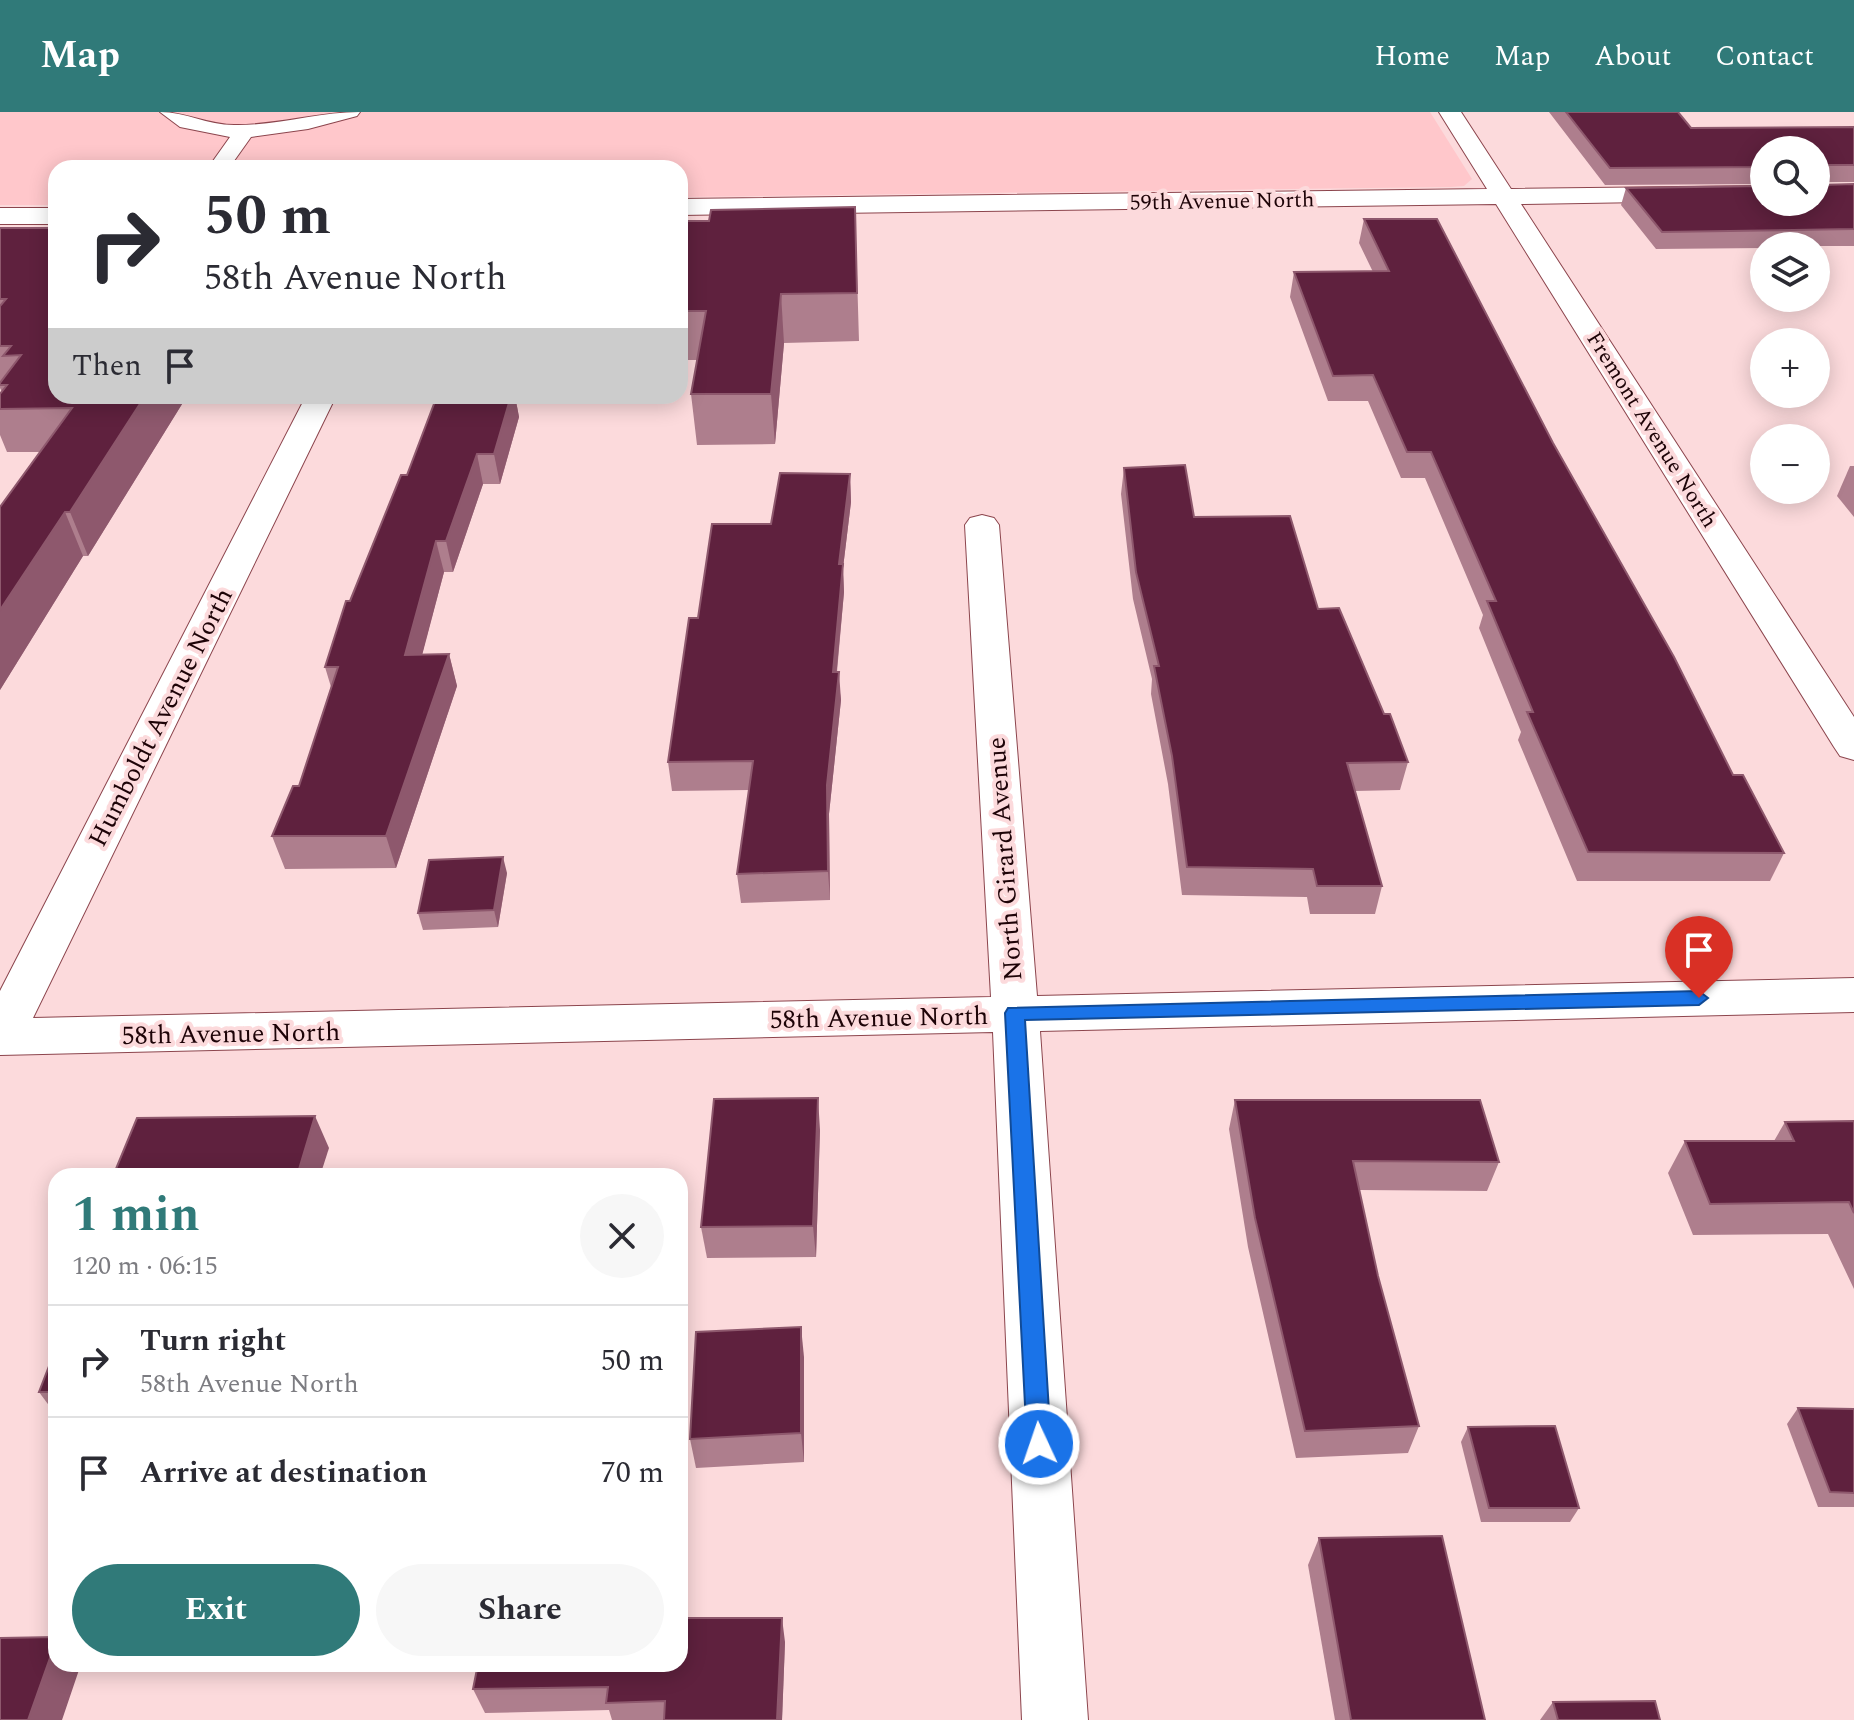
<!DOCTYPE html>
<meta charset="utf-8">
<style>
:root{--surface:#fff;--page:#f7f7f7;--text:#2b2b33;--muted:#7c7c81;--line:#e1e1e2;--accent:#307a79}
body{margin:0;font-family:Spectral,serif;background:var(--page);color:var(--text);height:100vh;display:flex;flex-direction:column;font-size:30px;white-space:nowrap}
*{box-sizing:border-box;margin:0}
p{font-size:26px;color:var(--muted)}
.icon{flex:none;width:44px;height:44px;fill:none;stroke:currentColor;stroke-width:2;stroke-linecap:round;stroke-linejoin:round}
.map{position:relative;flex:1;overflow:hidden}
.panel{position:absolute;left:48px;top:1056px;width:640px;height:504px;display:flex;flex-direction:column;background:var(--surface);border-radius:24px;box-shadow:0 4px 20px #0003}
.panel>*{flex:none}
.hud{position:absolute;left:48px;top:48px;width:640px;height:244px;border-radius:24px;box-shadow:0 4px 20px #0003;background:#fff;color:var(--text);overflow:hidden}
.buttons{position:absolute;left:1750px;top:24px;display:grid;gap:16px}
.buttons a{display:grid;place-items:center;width:80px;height:80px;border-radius:50%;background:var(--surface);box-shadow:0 4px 20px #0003;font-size:40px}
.pin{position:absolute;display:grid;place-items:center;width:68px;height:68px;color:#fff;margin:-82px -34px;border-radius:50% 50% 50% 0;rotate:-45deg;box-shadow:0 0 8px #0007}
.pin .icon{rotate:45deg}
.me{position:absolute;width:88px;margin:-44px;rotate:357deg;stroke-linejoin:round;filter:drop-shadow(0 0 6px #0008)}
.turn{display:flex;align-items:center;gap:28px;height:168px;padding:0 24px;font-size:36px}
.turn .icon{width:104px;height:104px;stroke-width:2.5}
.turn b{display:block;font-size:56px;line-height:68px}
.then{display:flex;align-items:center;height:76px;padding:0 24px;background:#0003;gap:16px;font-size:30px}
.round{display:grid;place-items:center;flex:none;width:84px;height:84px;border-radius:42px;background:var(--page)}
.head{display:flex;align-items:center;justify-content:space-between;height:136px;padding:0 24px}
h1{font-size:48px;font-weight:700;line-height:60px;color:var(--accent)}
.cta{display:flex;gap:16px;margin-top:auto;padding:16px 24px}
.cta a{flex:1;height:92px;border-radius:48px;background:var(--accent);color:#fff;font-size:32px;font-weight:700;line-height:92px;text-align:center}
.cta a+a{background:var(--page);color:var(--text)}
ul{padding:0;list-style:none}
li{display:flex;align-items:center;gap:24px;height:112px;padding:0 24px;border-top:2px solid var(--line)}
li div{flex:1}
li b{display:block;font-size:30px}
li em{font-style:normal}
header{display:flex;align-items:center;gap:48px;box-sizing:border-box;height:112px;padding:0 40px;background:var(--accent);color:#fff}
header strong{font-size:38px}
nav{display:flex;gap:44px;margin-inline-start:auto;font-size:28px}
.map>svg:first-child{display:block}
</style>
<header>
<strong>Map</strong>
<nav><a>Home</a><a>Map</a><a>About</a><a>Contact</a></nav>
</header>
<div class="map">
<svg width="1854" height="1608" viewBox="0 0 1854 1608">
<rect width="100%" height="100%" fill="#fcdadc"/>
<!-- built -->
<polygon fill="#ffc7cb" points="0,0 1430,0 1472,67 1464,74 1451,75 680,85 680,56 56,56 56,93 0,93"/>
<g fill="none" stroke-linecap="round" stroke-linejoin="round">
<!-- lane casing -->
<g stroke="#8c454d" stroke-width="2">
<path id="lane" d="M160,0c26,0 47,13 74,13 43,1 83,-13 126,-13l-3,4 -49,13 -57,8 -22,31h-21l22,-31 -50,-10z"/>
</g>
<!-- street casing -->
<g stroke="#8c454d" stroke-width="2">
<g id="street">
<polygon points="1439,0 1461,0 1511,77 1764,74 1764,88 1521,92 1854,605 1854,648 1840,644 1834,635 1496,92 680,103 680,87 1487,77"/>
<rect x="0" y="96" width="56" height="16"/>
<polygon points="306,284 336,284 33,906 991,885 965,413 970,406 982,403 994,406 999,413 1037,884 1854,866 1854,900 1040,919 1088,1608 1022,1608 993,920 0,943 0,879"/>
</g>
</g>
<!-- lane -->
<use href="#lane" fill="#fff" fill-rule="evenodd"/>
<!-- street -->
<use href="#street" fill="#fff" fill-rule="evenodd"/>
</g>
<!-- wall -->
<g fill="#ae7e8d">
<polygon points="1549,0 1678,0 1691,16 1854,15 1854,70 1819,70 1822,73 1854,72 1854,134 1764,134 1764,136 1656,137 1621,93 1626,76 1816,90 1764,38 1764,72 1605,73"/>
<polygon points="855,95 859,229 784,231 775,332 697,333 691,282 697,248 680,248 680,109 709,109"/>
<polygon points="1364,107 1553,331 1733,663 1784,741 1770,769 1577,769 1518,628 1521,620 1479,516 1483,503 1425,366 1401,366 1368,289 1328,289 1290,185 1294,160 1373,160 1359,131"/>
<polygon points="0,116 187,284 88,444 83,444 0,578 41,340 7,340 0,323 0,282 2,280 0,276"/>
<polygon points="437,284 515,284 519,305 500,372 483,372 453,460 444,460 422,542 449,542 457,574 396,756 285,757 272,724 299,674 331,575 325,555 350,489 407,363"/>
<polygon points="1850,354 1854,354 1854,405 1837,384"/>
<polygon points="1124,356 1194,405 1318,497 1384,602 1408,650 1400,678 1355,679 1382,774 1375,802 1310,802 1307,785 1182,783 1168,672 1151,582 1152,567 1133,487 1121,382"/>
<polygon points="850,362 851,390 843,456 844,480 837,560 841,588 829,702 830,788 741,791 737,762 749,678 672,679 668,650 698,506 771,412"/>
<polygon points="507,761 498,815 423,818 418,801"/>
<polygon points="1235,988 1499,1050 1487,1079 1359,1078 1378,1164 1419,1314 1408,1341 1296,1346 1248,1135 1229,1017"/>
<polygon points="1854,1009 1854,1177 1828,1122 1693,1123 1668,1061 1685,1029 1774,1029 1785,1010"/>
<polygon points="820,1018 816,1145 707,1146 701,1115"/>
<polygon points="56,1236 56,1303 39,1280"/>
<polygon points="804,1245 804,1350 696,1356 690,1327"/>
<polygon points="1798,1296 1854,1297 1854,1395 1818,1395 1787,1312"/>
<polygon points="1468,1315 1579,1396 1570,1410 1481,1410 1461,1330"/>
<polygon points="1319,1426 1485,1608 1335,1608 1308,1453"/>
<polygon points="785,1530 782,1608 612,1608 609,1598 485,1601 473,1577"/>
<polygon points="1553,1590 1660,1608 1540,1608"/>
</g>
<!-- shaded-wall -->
<g fill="#8e586d">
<polygon points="781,182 784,231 775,332 771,282"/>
<polygon points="145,284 187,284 88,444 70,400"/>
<polygon points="511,284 515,284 519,305 500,372 494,342"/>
<polygon points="477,342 483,372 453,460 446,429"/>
<polygon points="850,362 851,390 843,456 844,480 834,588 833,560 839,452"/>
<polygon points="65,400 83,444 0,578 0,498"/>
<polygon points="436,429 444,460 414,574 405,543"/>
<polygon points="449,542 457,574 396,756 386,724"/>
<polygon points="839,560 841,588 829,702 830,788 828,759 827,673"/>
<polygon points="503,745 507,761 498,815 494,798"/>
<polygon points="818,986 820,1018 816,1145 813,1114"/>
<polygon points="315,1004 329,1036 320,1064 297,1064"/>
<polygon points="801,1215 804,1245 804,1350 801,1321"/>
<polygon points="782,1506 785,1530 782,1608 777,1608"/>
<polygon points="56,1529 56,1552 81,1552 62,1608 28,1608"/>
</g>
<!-- building -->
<g fill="#5f213e" stroke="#8e586d" stroke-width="2">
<polygon points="1566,0 1678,0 1691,16 1854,15 1854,53 1822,53 1819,56 1819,70 1822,73 1854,72 1854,117 1662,120 1626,76 1764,74 1764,90 1816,90 1816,38 1764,38 1764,55 1610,56"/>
<polygon points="855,95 857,181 781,182 771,282 691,282 706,199 680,199 680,109 709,109 711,98"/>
<polygon points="1364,107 1437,107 1553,331 1674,545 1733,663 1743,663 1784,741 1588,740 1527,600 1533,600 1487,489 1496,489 1431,340 1407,340 1373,263 1333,264 1294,160 1389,159"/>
<polygon points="0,116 56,116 56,284 145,284 70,400 65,400 0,498 0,395 72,296 0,297 0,282 7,273 0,273 0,271 21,243 3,244 11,234 0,234 0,194 6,187 0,187"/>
<polygon points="437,284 511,284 494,342 477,342 446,429 436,429 405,543 449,542 386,724 272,724 293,674 299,674 338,555 325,555 346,489 350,489 401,363 407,363"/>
<polygon points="1185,353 1194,405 1290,404 1318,497 1339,496 1384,602 1390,602 1408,650 1347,651 1382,774 1317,774 1313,757 1187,755 1172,644 1154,554 1159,554 1136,460 1124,356"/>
<polygon points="780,361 850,362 839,452 843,452 833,560 839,560 827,673 828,759 737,762 753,649 668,650 689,506 698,506 712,412 771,412"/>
<polygon points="503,745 494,798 418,801 429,748"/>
<polygon points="818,986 813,1114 701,1115 714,987"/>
<polygon points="1235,988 1480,988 1499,1050 1353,1049 1378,1164 1419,1314 1305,1319 1255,1106"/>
<polygon points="315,1004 297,1064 113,1064 137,1006"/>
<polygon points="1854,1009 1854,1101 1849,1090 1710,1092 1685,1029 1794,1029 1785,1010"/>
<polygon points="801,1215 801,1321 690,1327 696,1220"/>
<polygon points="56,1236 56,1280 39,1280"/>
<polygon points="1798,1296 1854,1297 1854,1381 1830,1380"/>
<polygon points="1555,1314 1579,1396 1489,1396 1468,1315"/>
<polygon points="1442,1424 1485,1608 1351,1608 1319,1426"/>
<polygon points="680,1506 782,1506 777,1608 664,1608 665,1589 606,1591 608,1575 473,1577 478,1552 680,1552"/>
<polygon points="56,1525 56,1529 28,1608 0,1608 0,1526"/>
<polygon points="1655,1589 1660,1608 1558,1608 1553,1590"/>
</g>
<!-- route -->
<polygon fill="#1a73e8" stroke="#114b97" stroke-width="2" points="1699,879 1708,886 1699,893 1025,908 1051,1332 1048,1339 1039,1343 1031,1339 1027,1332 1005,901 1008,896"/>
<g text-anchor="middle" stroke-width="8" stroke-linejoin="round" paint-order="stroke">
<!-- far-street labels -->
<g font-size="22" fill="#1d0307" stroke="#fcdadc">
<text transform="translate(1222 88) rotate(-1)" y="8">59th Avenue North</text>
<text transform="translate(1653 317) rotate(58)" y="8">Fremont Avenue North</text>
</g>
<!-- street labels -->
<g font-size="26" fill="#1d0307" stroke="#fcdadc">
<text transform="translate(160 605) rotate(-63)" y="9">Humboldt Avenue North</text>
<text transform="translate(1004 747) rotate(-94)" y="9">North Girard Avenue</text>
<text transform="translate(879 905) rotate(-1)" y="9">58th Avenue North</text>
<text transform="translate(231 921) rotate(-1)" y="9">58th Avenue North</text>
</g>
</g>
</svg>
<div class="buttons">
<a><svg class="icon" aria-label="search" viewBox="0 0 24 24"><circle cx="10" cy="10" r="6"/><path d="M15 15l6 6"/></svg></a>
<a><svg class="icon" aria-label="layers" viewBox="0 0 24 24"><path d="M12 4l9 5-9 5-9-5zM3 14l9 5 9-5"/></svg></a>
<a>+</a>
<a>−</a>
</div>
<div class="pin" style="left:1699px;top:886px;background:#d93025"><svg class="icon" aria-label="arrive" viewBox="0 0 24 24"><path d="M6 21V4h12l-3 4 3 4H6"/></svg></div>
<svg class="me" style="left:1039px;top:1332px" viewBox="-20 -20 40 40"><circle r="17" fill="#1a73e8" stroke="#fff" stroke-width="3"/><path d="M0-11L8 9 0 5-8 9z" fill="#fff"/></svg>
<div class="hud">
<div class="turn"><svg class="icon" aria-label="right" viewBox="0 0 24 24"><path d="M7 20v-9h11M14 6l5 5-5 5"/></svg><div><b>50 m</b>58th Avenue North</div></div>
<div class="then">Then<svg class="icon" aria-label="arrive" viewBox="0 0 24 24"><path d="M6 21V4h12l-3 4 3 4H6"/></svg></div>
</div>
<section class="panel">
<div class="head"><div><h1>1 min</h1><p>120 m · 06:15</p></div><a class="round"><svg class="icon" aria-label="close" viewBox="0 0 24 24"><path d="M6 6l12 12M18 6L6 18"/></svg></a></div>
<ul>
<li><svg class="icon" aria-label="right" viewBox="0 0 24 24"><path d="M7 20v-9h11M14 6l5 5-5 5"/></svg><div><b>Turn right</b><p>58th Avenue North</p></div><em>50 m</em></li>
<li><svg class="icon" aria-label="arrive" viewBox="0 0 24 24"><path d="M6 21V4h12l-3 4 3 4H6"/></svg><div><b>Arrive at destination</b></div><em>70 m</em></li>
</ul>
<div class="cta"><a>Exit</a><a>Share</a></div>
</section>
</div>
